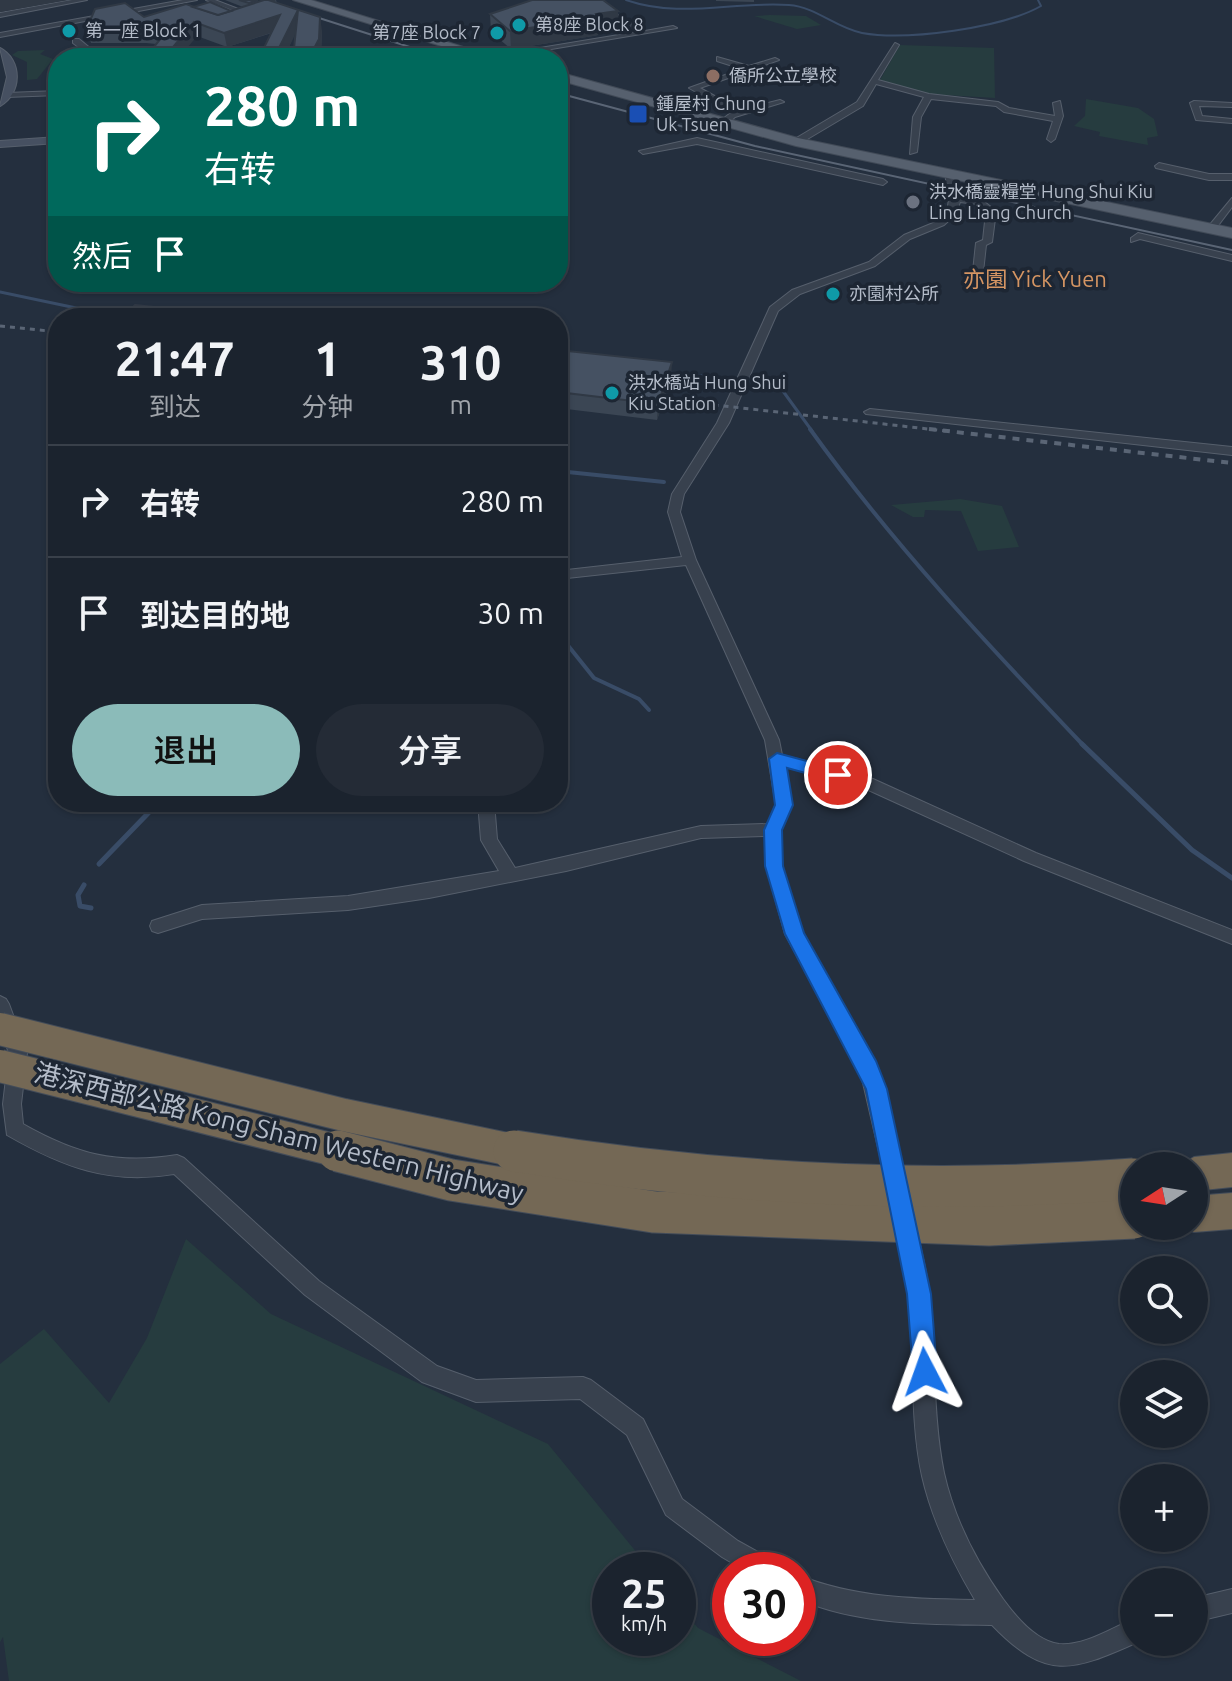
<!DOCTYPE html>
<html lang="zh">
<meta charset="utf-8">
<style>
:root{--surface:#1b232e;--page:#242b36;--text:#f1f3f6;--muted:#a0a4aa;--line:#39404a;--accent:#8bbbb9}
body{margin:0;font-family:Ubuntu,"Noto Sans SC",sans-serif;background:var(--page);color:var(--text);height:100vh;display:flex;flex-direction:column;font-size:30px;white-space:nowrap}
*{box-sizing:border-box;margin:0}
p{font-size:26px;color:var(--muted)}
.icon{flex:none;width:44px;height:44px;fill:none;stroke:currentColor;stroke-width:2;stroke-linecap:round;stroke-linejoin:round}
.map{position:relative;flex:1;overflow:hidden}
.details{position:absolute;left:48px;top:308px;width:520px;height:504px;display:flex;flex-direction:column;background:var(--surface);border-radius:32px;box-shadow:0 2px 6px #0004,0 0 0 2px var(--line)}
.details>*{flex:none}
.top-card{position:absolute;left:48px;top:48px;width:520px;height:244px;border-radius:32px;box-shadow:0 2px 6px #0004,0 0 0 2px var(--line);background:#00695c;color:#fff;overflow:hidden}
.needle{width:52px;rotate:258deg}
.fabs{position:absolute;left:1120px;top:1152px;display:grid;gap:16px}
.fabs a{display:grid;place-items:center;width:88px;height:88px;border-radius:50%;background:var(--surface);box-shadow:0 2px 6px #0004,0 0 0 2px var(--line);font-size:40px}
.speed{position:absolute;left:592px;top:1552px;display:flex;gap:16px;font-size:40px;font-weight:700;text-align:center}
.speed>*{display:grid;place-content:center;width:104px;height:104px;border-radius:50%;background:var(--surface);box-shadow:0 2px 6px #0004,0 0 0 2px var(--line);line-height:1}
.speed small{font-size:20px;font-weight:400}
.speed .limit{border:12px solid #d22;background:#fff;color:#111}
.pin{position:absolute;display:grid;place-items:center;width:68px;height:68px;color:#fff;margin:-34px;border:4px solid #fff;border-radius:50%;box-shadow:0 2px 8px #0007}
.me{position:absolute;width:88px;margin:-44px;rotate:356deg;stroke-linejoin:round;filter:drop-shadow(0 0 6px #0008)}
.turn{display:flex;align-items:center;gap:28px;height:168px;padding:0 24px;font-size:36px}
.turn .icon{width:104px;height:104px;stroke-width:2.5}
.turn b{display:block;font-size:56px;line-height:68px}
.then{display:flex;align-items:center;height:76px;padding:0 24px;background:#0003;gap:16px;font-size:30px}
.eta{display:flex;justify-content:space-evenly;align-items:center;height:136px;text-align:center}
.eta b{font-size:48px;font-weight:600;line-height:56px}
.button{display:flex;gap:16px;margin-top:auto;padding:16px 24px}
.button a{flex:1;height:92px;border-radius:48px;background:var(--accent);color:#111;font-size:32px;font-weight:600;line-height:92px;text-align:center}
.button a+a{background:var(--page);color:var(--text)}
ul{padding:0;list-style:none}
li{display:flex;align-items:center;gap:24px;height:112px;padding:0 24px;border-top:2px solid var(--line)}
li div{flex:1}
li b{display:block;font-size:30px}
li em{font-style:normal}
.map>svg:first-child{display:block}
</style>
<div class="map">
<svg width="1232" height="1681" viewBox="0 0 1232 1681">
<rect width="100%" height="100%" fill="#242f3e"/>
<!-- green -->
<g fill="#263c3f">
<polygon points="770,15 806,16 821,25 797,29 754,16"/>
<polygon points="900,45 994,48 995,98 927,94 880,80"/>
<polygon points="45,50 40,54 53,59 37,79 27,80 27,62 12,55 18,51"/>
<polygon points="1086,99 1138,108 1154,119 1158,136 1147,138 1148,145 1099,136 1100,132 1074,126 1085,116"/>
<polygon points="960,499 1002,506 1019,547 978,551 961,511 925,510 924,517 913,517 891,505"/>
<polygon points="186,1239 271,1314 548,1444 651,1570 610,1570 610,1638 678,1638 678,1604 698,1628 801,1681 9,1681 3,1637 0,1642 0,1364 44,1329 109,1403 147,1338"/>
</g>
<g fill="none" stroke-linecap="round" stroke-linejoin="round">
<!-- stream-far3 -->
<path stroke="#394c67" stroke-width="2" d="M626,0c55,19 106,1 163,5 27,2 47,23 73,28 45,8 140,-5 179,-27l-3,-6"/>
<!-- stream-far2 -->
<g stroke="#394c67" stroke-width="3">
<polyline points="0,292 81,309 130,313"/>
<polyline points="665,372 731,379"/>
<polyline points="750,381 780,387 812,431"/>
</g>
<!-- stream-far1 -->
<g stroke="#394c67" stroke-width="4">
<path d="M810,429c82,114 177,215 274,317"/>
<polyline points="58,436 58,449"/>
<polyline points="558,471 664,482"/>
<polyline points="558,633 594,678 639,699 649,710"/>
</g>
<!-- stream -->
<g stroke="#394c67" stroke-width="5">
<polyline points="1082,744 1192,850 1232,878"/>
<polyline points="99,864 159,802"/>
<polyline points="84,885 78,895 80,906 91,908"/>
</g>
<!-- street casing -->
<g stroke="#565f6c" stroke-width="2">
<g id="street">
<polygon points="72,0 87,0 0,17 0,13"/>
<polygon points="183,0 197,0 0,37 0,33"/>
<polygon points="206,0 215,0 254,15 248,16"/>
<polygon points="604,7 645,31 673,26 677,28 497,58 485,57 637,32 602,10"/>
<polygon points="73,39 79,39 102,58 93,58 73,43"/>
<polygon points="895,43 899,45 878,80 929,94 998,102 1009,108 1055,116 1053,103 1060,101 1063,116 1055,139 1051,142 1047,139 1053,121 1004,112 996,106 931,99 921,117 917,152 910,154 913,117 924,97 876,84 863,106 799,144 793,144 793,140 857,102"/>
<polygon points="717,57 749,66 775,58 779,60 700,88 740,110 780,100 784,102 735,117 726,125 720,125 720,121 732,112 689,88 742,69 717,61"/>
<polygon points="58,91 58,95 7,97 3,95 7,93"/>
<polygon points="1194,101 1232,103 1232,107 1199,106 1202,116 1232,119 1232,123 1196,120 1190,103"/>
<polygon points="569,107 569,111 558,112 558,108"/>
<polygon points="697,138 883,179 887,182 883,185 697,144 643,154 639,151"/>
<polygon points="1159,163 1209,174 1232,174 1232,180 1209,180 1156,168 1155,166"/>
<path d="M946,178c8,1 12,6 19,8 10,2 20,-1 28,3l-4,3 -25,-1 -3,6 21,3 14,11 -4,31 -6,3 -4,36 -5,3 -5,-3 4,-38 7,-3 3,-28 -10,-8 -16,-2 -4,12 -12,11 -34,14 -35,27 -75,28 -22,17 -49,112 -45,71 -4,18 16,48 83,180 3,15 91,24 163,74 196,77v14l-208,-83 -160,-73 -80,-22 8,39 -11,25 1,36 20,67 76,135 29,118 -3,7 -7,2 -7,-2 -3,-7 -27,-116 -75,-136 -19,-68 -1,-30 -64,2 -135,33 -137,27 -81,12 -146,9 -44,14 -6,-2 -2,-5 2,-5 50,-16 146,-9 151,-25 -18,-31 -3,-38h16l3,37 18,29 186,-42 67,-2 8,-19 -11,-65 -79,-175 -128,14v-8l124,-14 -14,-45 4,-18 45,-71 53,-116 22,-17 77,-28 35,-27 34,-14 9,-8 2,-14 6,-10 -9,-7z"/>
<polygon points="1232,198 1232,207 1214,231 1208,231 1208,227"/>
<polygon points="1138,233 1232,255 1232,261 1140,239 1131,242 1131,238"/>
<polygon points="870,409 1232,447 1232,455 866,414 864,412"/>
<path d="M0,996l6,3 3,5 18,49 -6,51 2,20c53,30 93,41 154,31l7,3 135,123 118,85 39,14 107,-3 8,3 52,39 39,80 56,42 38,21 4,8h-36l-22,-13 -56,-42 -39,-80 -47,-36 -104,3 -54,-20 -117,-87 -131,-121c-65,11 -111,-7 -167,-39l-4,-31 6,-51 -9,-24z"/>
<path d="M905,1214l7,3 3,7c5,22 11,44 14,66 7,60 3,123 15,183 10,45 32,88 59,126 13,18 33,42 56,45 26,2 52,-16 75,-25v23h4c-67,30 -92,39 -146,-17 -65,-1 -133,0 -194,-26v-24c56,23 117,24 177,25 -23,-39 -43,-80 -53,-124 -11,-51 -8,-103 -11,-154 -3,-34 -9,-65 -16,-98l3,-7z"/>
<polygon points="1232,1589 1232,1613 1194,1622 1194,1598"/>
</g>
</g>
<!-- secondary casing -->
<g stroke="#565f6c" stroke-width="2">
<g id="secondary">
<path d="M0,48c23,12 22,46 0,58l7,-29z"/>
<polygon points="58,137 58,143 0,147 0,141"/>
</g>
</g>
<!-- primary casing -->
<g stroke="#414a57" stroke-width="2">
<g id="primary">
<polygon points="293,0 311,0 499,58 480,58"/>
<polygon points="558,72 798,138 1232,228 1232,238 796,146 558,80"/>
</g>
</g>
<!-- highway casing -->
<g stroke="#434c59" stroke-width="2">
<g id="highway">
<polygon points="1232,1153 1232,1187 1194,1191 1194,1166 1179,1166 1194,1157"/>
<polygon points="1232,1193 1232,1229 1194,1232 1181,1227 1194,1226 1194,1196"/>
</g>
</g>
<!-- street -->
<use href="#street" fill="#38414e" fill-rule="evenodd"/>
<!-- secondary -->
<use href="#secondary" fill="#465061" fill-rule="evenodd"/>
<!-- primary -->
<use href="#primary" fill="#56606e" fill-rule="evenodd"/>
<!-- highway -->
<use href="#highway" fill="#746855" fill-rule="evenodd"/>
<!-- tram -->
<g stroke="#5a6575" stroke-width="2">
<polyline points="263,0 444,58"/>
<polyline points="558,93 755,146 1232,250"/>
</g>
<!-- rail-far1 -->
<g stroke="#5a6575" stroke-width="3" stroke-dasharray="5 5" stroke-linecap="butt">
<polyline points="0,326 58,332"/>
<polyline points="644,397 946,431"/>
</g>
<!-- rail -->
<polyline stroke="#5a6575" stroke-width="4" stroke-dasharray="7 7" stroke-linecap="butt" points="929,429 1232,463"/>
<!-- highway-bridge-far1 casing -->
<g stroke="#434c59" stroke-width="34" stroke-linecap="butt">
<g id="highway-bridge-far1">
<polyline points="0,1029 344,1115 526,1153"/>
<polyline points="0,1066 346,1153"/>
</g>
</g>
<!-- highway-bridge casing -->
<g stroke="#434c59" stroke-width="43" stroke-linecap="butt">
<g id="highway-bridge">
<polyline points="338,1151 451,1180 654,1212 989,1225 1134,1218"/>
<path d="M514,1151c203,33 414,44 620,28"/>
</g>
</g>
<!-- highway-bridge-far1 -->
<use href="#highway-bridge-far1" stroke="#746855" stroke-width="32"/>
<!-- highway-bridge -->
<use href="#highway-bridge" stroke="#746855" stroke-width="41"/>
</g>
<!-- wall -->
<g fill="#3b4654">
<polygon points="225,0 257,0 258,2 276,0 277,3 322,31 321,53 319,58 293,58 295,33 284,58 259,58 272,33 227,47 197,36 156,44 146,43 91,43 87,28 193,7 231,11 243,7"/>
<polygon points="716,0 754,0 754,2 716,1"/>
<polygon points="618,11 618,28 598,32 598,35 593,36 511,49 491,32 490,14"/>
<polygon points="558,350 671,378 657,420 558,408"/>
</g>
<!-- shaded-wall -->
<g fill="#303945">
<polygon points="0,0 68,0 0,12"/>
<polygon points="298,10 300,24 284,58 274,58"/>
<polygon points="618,11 618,28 598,32 598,35 593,36 511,49 510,31"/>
<polygon points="280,15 283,29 227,47 224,33"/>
<polygon points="320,17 322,31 321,53 319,58 309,58"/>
<polygon points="194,22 197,36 179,58 164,58"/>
<polygon points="672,362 671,378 657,420 658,404"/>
</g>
<!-- building -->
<g fill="#455162" stroke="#303945" stroke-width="2">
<polygon points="239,0 258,0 249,3"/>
<polygon points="264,0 275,0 271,1 320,17 319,39 309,58 293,58 298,10 274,58 259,58 280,15 224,33 194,22 164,58 145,58 166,32 143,28 87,28 95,9 125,3 144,17 186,4 218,15"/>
<polygon points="532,0 603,0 618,11 596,14 598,17 593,18 510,31 490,14"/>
<polygon points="210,2 231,11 218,15 193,7"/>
<polygon points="226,51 240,51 237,58 223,58"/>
<polygon points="135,305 261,318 122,318"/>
<polygon points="558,350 672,362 658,404 558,392"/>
</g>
<!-- route -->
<polygon fill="#1a73e8" stroke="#114b97" stroke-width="2" points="777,753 844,771 846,775 838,782 787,768 793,805 782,830 783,866 804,933 876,1061 887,1089 931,1294 937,1372 934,1381 925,1384 916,1381 913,1372 907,1294 866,1089 785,934 765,866 764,830 775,805 769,759"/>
<!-- markers -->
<g fill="#0f9aa8" stroke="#1d2633" stroke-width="3">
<circle cx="519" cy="25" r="8"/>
<circle cx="69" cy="31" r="8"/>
<circle cx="497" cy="33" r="8"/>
<circle cx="833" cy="294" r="8"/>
<circle cx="612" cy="393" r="8"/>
</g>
<circle fill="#8d6e63" stroke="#1d2633" stroke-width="3" cx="713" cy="76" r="8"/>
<rect fill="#1a4fb4" stroke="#1d2633" stroke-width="3" x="628" y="104" width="20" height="20" rx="4"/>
<circle fill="#6b7280" stroke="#1d2633" stroke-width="3" cx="913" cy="202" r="8"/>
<g text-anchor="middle" stroke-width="7" stroke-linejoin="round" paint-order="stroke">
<!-- far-poi labels -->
<g font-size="18" fill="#b4bcc9" stroke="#1d2633" text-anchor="start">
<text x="535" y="31">第8座 Block 8</text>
<text x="85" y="37">第一座 Block 1</text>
<text x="481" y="39" text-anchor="end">第7座 Block 7</text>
<text x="729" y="82">僑所公立學校</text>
<text x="656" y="110">鍾屋村 Chung<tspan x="656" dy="21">Uk Tsuen</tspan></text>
<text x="929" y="198">洪水橋靈糧堂 Hung Shui Kiu<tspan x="929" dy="21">Ling Liang Church</tspan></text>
<text x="849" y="300">亦園村公所</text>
<text x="628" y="389">洪水橋站 Hung Shui<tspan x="628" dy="21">Kiu Station</tspan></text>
</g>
<!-- far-quarter labels -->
<g font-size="22" fill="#d59563" stroke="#1d2633">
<text x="1035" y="287">亦園 Yick Yuen</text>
</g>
<!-- near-street labels -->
<g font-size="26" fill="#b4bcc9" stroke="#1d2633">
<text transform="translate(279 1133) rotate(14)" y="9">港深西部公路 Kong Sham Western Highway</text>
</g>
</g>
</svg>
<div class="fabs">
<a><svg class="needle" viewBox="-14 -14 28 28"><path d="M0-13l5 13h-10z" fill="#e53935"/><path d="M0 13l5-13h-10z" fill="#a0a4aa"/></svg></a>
<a><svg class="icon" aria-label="search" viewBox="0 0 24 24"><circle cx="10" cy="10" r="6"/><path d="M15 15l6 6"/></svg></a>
<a><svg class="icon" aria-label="layers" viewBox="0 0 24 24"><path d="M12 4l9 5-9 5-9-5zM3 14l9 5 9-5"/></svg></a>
<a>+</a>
<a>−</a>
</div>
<div class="speed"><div>25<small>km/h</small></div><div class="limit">30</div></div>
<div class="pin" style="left:838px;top:775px;background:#d93025"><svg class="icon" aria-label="arrive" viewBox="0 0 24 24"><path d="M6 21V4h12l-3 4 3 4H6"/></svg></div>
<svg class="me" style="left:925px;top:1372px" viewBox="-20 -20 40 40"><path d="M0-17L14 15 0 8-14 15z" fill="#1a73e8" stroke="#fff" stroke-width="4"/></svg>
<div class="top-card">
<div class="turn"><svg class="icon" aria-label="right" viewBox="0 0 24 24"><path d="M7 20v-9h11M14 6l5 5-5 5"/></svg><div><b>280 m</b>右转</div></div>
<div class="then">然后<svg class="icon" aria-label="arrive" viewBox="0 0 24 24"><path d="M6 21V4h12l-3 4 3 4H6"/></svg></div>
</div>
<section class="details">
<div class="eta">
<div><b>21:47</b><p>到达</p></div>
<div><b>1</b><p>分钟</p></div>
<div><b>310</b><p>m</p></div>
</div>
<ul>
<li><svg class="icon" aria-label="right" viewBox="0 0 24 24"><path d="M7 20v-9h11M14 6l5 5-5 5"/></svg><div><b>右转</b></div><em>280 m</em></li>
<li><svg class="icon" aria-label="arrive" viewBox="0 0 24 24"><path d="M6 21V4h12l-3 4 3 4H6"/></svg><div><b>到达目的地</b></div><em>30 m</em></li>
</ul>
<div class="button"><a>退出</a><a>分享</a></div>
</section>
</div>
